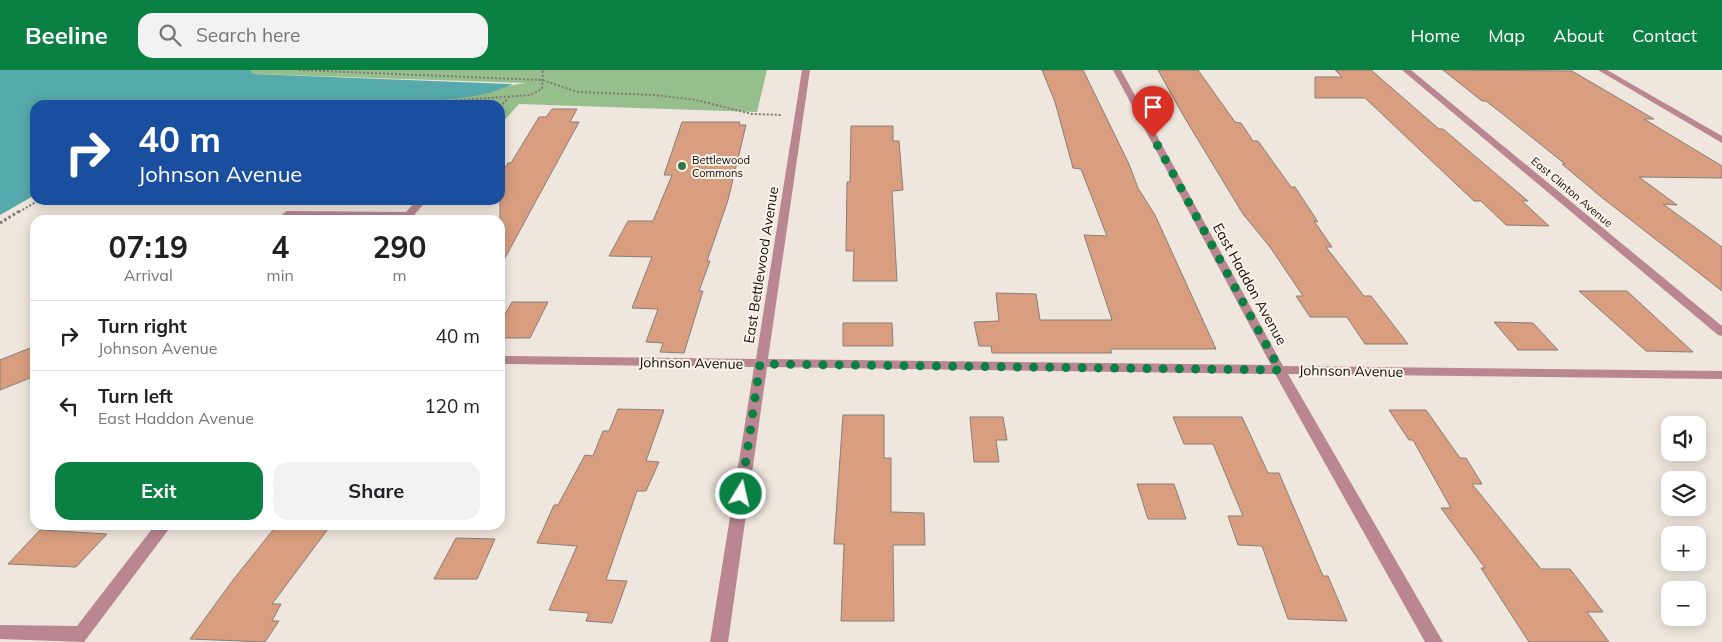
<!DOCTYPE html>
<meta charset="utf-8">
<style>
:root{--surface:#fff;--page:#f2f2f2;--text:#202124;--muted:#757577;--line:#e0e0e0;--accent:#0b8043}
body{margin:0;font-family:Mulish,sans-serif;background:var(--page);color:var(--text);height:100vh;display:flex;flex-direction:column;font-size:19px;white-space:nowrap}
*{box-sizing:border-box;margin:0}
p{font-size:16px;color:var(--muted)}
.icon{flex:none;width:28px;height:28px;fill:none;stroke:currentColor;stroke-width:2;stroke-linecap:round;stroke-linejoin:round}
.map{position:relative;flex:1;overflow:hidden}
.details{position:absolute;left:30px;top:145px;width:475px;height:315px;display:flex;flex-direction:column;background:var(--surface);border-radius:15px;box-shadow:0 2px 12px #0003}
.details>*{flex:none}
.guide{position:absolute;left:30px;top:30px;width:475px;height:105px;border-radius:15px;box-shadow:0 2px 12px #0003;background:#1a4fa0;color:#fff;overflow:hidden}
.fabs{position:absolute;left:1661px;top:346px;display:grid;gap:10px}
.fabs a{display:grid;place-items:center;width:45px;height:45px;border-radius:10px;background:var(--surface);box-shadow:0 2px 12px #0003;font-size:25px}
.pin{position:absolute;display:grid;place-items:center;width:42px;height:42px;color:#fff;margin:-51px -21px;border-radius:50% 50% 50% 0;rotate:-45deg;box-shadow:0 0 5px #0007}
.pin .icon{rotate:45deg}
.me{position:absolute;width:55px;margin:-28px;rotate:9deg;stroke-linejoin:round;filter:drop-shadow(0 0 4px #0008)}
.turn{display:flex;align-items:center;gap:18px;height:105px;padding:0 25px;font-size:22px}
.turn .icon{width:65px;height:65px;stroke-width:2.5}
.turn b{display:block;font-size:35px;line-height:42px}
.eta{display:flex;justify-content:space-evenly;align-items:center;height:85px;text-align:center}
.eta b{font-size:30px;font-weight:700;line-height:35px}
.button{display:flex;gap:10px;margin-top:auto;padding:10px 25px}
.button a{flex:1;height:58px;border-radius:15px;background:var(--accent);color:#fff;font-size:20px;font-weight:700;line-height:58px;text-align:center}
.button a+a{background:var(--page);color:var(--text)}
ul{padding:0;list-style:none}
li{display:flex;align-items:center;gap:15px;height:70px;padding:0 25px;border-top:1px solid var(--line)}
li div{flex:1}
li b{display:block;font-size:19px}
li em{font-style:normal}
header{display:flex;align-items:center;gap:30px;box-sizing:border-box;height:70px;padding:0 25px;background:var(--accent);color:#fff}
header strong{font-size:24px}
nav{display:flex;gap:28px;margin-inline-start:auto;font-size:18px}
.search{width:350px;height:45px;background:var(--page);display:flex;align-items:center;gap:12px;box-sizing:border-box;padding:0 18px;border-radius:15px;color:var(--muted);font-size:19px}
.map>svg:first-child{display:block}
</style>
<header>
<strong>Beeline</strong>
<div class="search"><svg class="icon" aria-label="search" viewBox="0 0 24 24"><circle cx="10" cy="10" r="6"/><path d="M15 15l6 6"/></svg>Search here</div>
<nav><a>Home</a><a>Map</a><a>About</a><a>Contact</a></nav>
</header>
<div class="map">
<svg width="1722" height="572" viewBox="0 0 1722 572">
<rect width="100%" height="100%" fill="#efe6dd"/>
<!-- forest -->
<polygon fill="#96bf8d" points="250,0 767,0 757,42 519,34 500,55 500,35 358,35 527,13 253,4"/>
<!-- water -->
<path fill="#56aaab" d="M0,0h250l3,4 259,10c-36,18 -80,16 -120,18 -118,7 -238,3 -357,3v90l-35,20z"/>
<!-- building -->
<g fill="#d89e7f" stroke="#897e78">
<polygon points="1042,0 1083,0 1129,94 1138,118 1155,145 1216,279 1110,279 1112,283 992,283 991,276 979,276 974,252 999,251 996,223 1036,224 1040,250 1112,250 1084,165 1107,166 1081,99 1073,98 1055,32"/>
<polygon points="1158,0 1198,0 1235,52 1241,53 1253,71 1258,71 1291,117 1295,117 1318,152 1314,151 1332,177 1326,177 1364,226 1371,226 1408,274 1365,274 1347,247 1310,247 1296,226 1303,226 1270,177 1243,144 1183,45"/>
<polygon points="1335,0 1371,0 1439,59 1443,59 1528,131 1522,131 1549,156 1506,155 1481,131 1474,131 1365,28 1315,28 1315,7 1342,7"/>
<polygon points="1443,0 1572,1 1654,49 1644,49 1722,96 1722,108 1639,107 1677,135 1663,134 1722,177 1722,221 1600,126 1562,94 1565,94 1509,49 1486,31 1482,31"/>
<polygon points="552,39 577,39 570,52 579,52 500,197 500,105 508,93 511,93 539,47 546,47"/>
<polygon points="682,52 740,52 739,55 746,55 728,130 707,191 710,191 699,221 703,221 684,283 660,282 663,273 646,272 658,239 632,238 652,187 609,186 628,151 653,151 672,105 664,105"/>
<polygon points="851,56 893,56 893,71 899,71 903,120 892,121 897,211 853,211 854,181 846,181 847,112 850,112"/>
<polygon points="1579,221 1627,221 1693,282 1646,281"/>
<polygon points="512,232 548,232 530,268 500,268 500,253"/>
<polygon points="1494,252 1533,253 1558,280 1518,280"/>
<polygon points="843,253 892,253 893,276 843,276"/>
<polygon points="35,276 35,306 0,320 0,290"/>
<polygon points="618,339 664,340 646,391 659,392 646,421 637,421 606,510 627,511 612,553 586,551 589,543 549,540 577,476 537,473 554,435 558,435 585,385 593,386 603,361 609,361"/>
<polygon points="1389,340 1426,340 1460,388 1466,388 1482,414 1472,414 1541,499 1570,499 1603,542 1587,542 1609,572 1529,572 1481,498 1485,498 1441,438 1451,438 1413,370 1409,370"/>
<polygon points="843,345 884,345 884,388 891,388 891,442 924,443 925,475 893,475 894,551 841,551 844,474 834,474"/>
<polygon points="970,347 1003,347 1007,370 996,370 999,392 974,392"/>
<polygon points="1173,347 1242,347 1268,403 1279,403 1323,506 1328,506 1347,551 1288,549 1262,476 1238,475 1228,446 1243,446 1213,374 1184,374"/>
<polygon points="1137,414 1174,414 1186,449 1148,449"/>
<polygon points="277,455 331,455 272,534 281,534 272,551 279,551 265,572 190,569 233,510"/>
<polygon points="40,460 107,464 76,497 8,494"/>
<polygon points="456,468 495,469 477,509 434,509"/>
</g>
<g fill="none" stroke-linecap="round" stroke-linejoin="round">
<!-- path-far1 -->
<g stroke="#7f7a74" stroke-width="2" stroke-dasharray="2 2" stroke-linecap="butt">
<polyline points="299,0 542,10 578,22 655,25 696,30 752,44 781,45"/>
<polyline points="392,35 530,25 542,19 543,0"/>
<polyline points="500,37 509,27"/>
<polyline points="19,142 39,130"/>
</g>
<!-- path -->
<polyline stroke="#7f7a74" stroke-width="3" stroke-dasharray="2.5 2.5" stroke-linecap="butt" points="0,153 21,140"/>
<!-- minor -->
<g fill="#b98691" fill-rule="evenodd">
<polygon points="802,0 810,0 768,289 1271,295 1113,0 1121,0 1283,296 1722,301 1722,309 1288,304 1443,572 1425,572 1275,304 767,297 728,572 710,572 754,297 500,294 500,286 756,289"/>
<polygon points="1402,0 1411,0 1722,256 1722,266 1718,265"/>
<polygon points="1598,0 1607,0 1722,66 1722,73"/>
<polygon points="417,130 427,130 410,150 400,150 401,148 287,147 282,144 287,141 406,142"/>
<polygon points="155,455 172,455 84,572 0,569 0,555 77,556"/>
</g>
</g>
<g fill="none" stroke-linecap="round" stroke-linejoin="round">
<!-- route -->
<polyline stroke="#0b8043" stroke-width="9" stroke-dasharray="0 16.2" points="741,424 760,294 1280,300 1153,67"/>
</g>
<!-- markers -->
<circle fill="#307845" stroke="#fcf4ea" stroke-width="2" cx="682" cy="96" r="5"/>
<g text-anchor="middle" stroke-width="4" stroke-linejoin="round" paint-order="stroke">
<!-- far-poi labels -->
<g font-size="11" fill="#0e0c09" stroke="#fcf4ea" text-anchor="start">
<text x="692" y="94">Bettlewood<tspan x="692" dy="13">Commons</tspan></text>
</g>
<!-- far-street labels -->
<g font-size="11" fill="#0e0c09" stroke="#fcf4ea">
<text transform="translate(1572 122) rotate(40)" y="4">East Clinton Avenue</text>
</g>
<!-- street labels -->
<g font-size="14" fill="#0e0c09" stroke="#fcf4ea">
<text transform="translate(761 195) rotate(-81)" y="5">East Bettlewood Avenue</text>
<text transform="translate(1250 214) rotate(61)" y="5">East Haddon Avenue</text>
<text transform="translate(691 293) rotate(1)" y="5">Johnson Avenue</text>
<text transform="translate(1351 301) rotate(1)" y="5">Johnson Avenue</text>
</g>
</g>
</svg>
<div class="fabs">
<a><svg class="icon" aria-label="sound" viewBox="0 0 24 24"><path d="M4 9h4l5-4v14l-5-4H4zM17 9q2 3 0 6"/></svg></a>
<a><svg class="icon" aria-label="layers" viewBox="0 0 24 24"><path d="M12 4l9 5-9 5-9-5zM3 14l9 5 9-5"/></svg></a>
<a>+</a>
<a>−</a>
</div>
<div class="pin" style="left:1153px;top:67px;background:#d93025"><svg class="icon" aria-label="arrive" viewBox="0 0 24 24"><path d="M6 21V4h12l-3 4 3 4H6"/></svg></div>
<svg class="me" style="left:741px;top:424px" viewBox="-20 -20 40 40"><circle r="17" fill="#0b8043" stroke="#fff" stroke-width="3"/><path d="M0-11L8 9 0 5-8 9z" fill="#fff"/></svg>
<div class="guide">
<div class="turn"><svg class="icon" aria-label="right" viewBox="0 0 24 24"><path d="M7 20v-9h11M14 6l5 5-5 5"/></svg><div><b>40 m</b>Johnson Avenue</div></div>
</div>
<section class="details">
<div class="eta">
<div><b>07:19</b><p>Arrival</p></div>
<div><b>4</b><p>min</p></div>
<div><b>290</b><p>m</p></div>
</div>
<ul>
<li><svg class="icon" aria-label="right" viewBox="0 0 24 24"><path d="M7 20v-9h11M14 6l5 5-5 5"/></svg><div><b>Turn right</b><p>Johnson Avenue</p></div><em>40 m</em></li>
<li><svg class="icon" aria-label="left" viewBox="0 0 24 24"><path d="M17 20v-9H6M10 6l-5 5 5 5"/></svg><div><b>Turn left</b><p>East Haddon Avenue</p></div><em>120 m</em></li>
</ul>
<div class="button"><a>Exit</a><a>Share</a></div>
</section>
</div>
